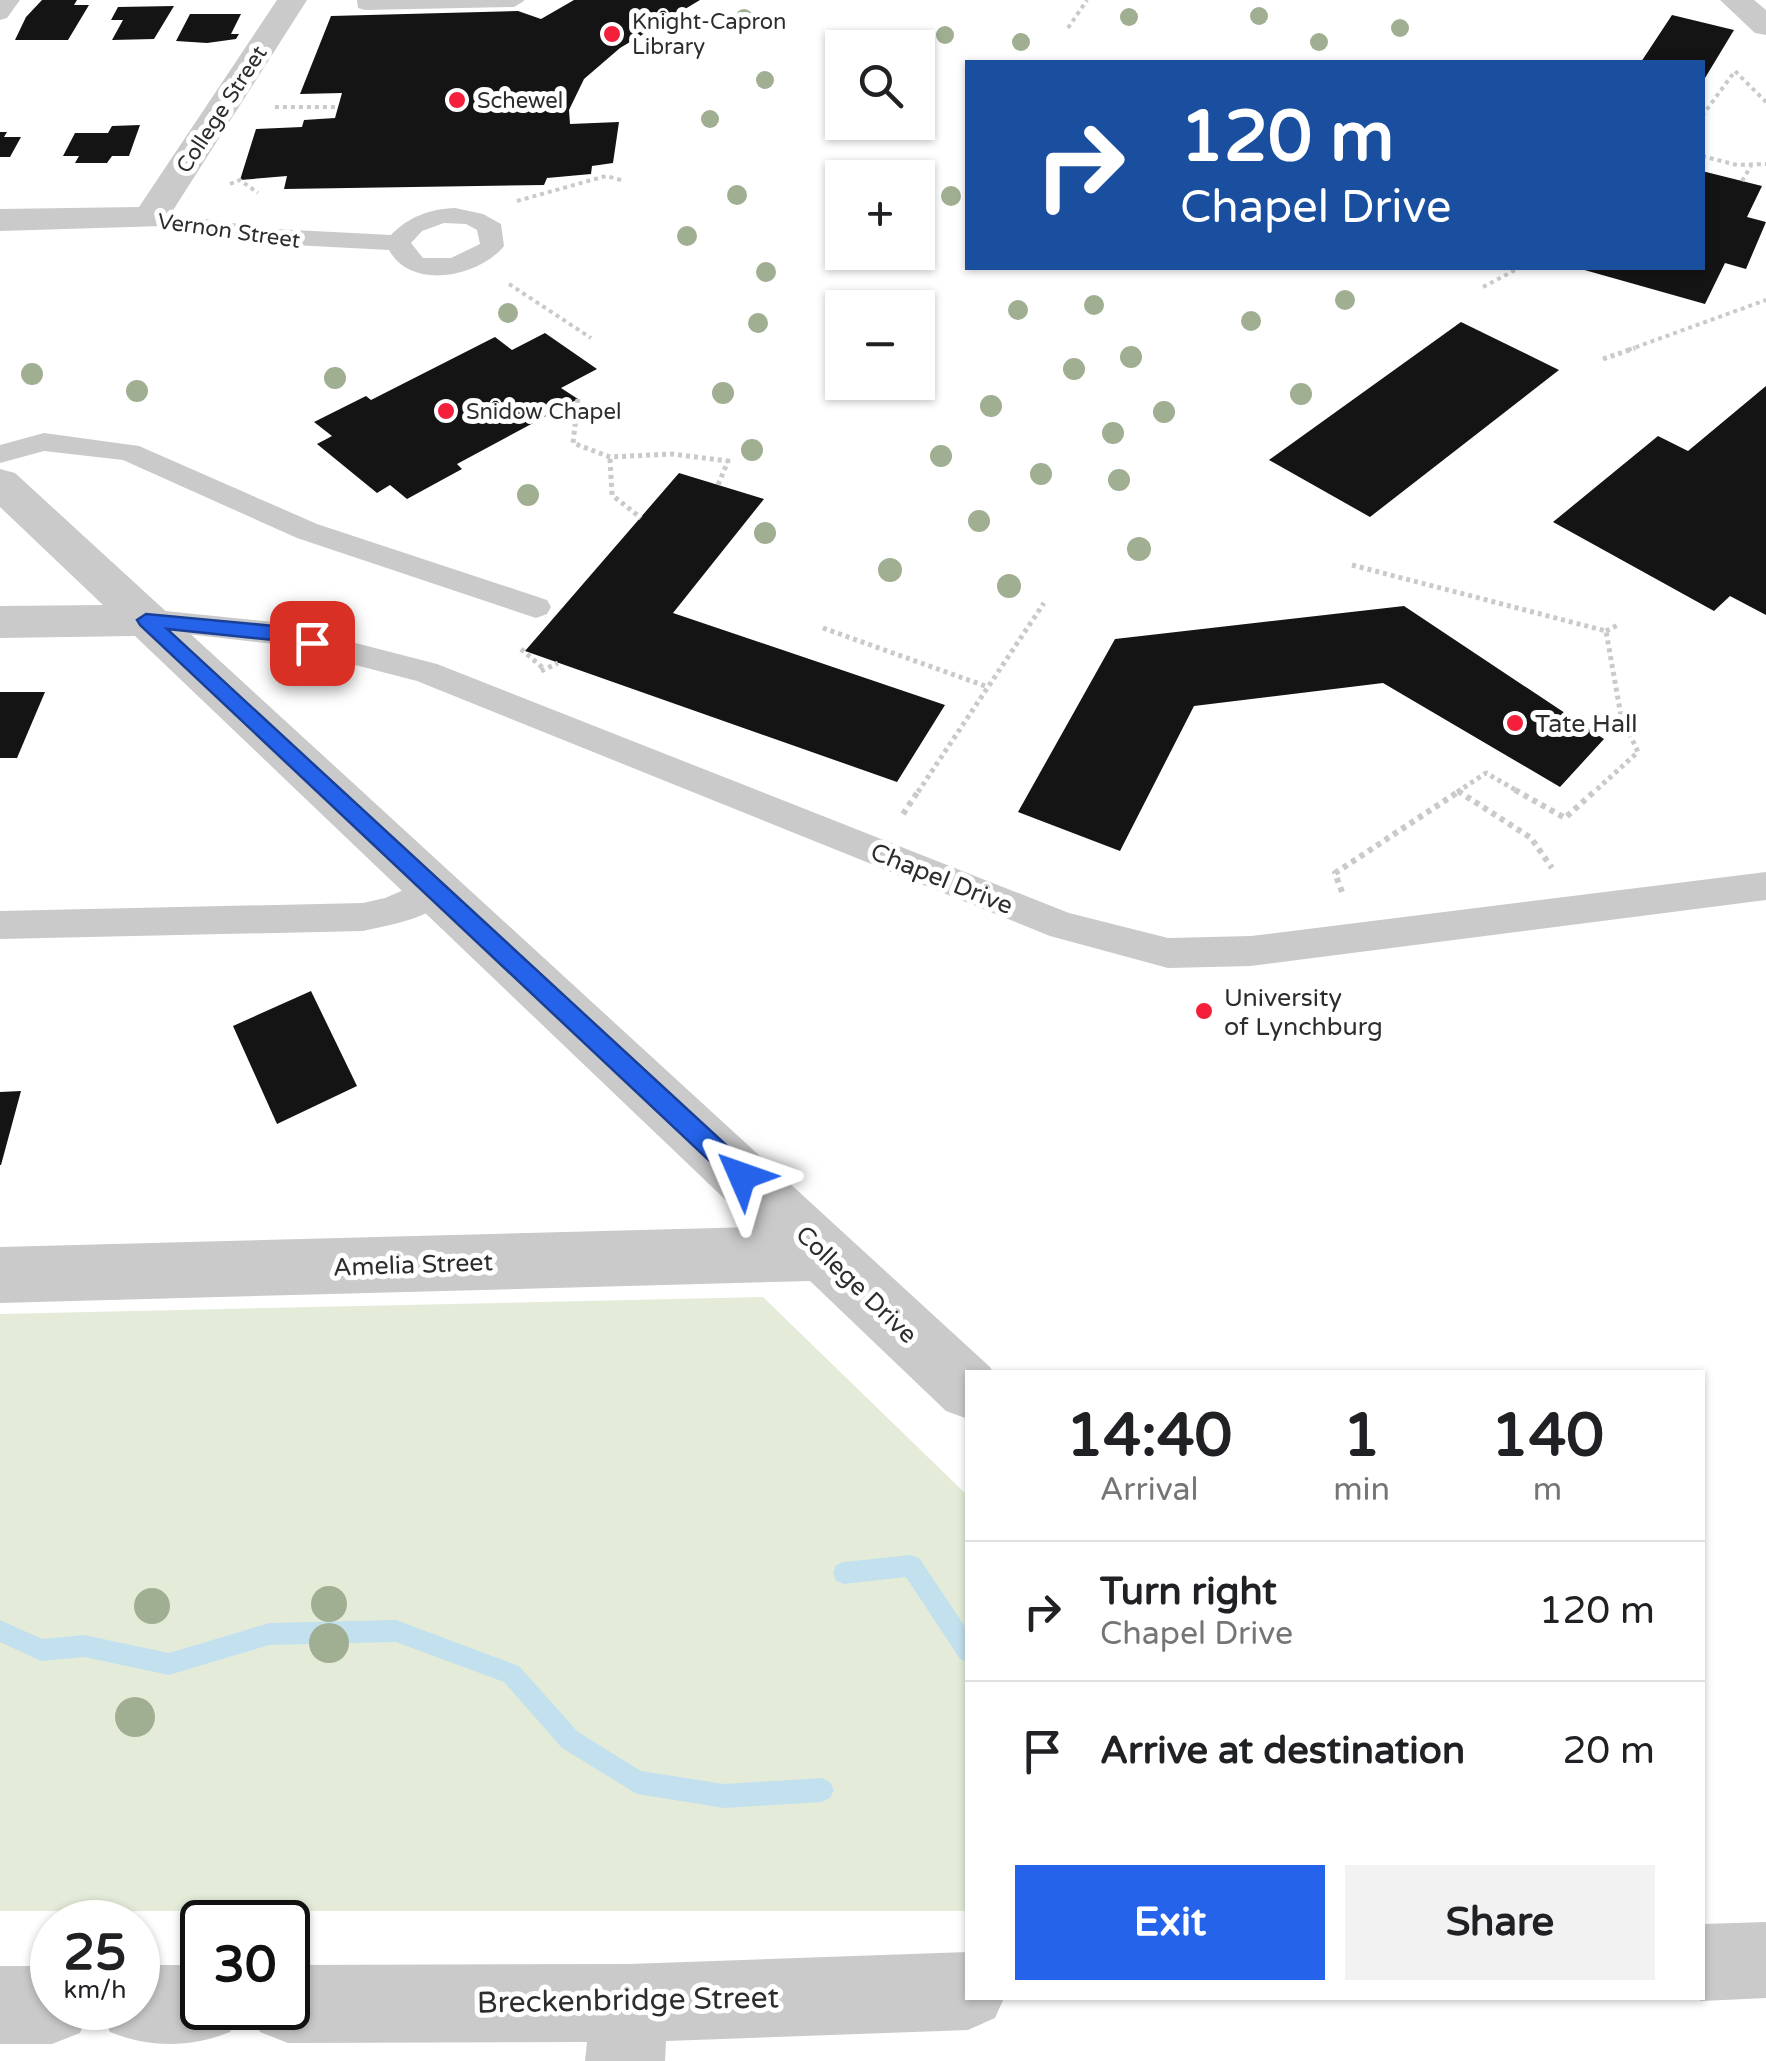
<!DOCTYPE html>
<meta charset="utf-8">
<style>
:root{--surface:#fff;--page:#f2f2f2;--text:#202124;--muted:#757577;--line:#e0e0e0;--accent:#2563eb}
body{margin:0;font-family:"Varela Round",sans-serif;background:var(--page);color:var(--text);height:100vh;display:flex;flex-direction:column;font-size:38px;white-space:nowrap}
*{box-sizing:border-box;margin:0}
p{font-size:32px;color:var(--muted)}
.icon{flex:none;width:55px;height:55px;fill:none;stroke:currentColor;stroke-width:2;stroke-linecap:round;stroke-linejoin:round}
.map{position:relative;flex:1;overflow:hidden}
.drawer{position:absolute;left:965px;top:1370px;width:740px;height:630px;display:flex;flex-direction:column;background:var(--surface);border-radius:0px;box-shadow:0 2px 8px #0004}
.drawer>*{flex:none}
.top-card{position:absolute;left:965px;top:60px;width:740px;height:210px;border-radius:0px;box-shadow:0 2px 8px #0004;background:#1a4fa0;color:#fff;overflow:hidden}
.fabs{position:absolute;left:825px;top:30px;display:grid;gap:20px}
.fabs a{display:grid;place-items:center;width:110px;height:110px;border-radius:0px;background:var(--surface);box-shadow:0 2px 8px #0004;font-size:50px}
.speed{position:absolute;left:30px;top:1900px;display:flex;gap:20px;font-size:50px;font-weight:700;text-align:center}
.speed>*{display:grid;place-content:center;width:130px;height:130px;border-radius:50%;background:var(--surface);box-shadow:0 2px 8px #0004;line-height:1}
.speed small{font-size:25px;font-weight:400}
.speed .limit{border:5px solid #111;border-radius:15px;background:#fff;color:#111}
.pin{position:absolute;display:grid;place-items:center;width:85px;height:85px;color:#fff;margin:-42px;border-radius:20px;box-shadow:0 5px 15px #0006}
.me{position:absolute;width:110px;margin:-55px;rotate:313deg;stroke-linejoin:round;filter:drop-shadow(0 0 8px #0008)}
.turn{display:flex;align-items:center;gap:35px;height:210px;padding:0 50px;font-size:45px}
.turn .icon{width:130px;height:130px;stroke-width:2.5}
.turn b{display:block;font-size:70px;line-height:85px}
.eta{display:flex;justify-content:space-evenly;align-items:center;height:170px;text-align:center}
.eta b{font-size:60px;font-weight:700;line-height:70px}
.action{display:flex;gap:20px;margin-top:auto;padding:20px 50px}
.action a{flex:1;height:115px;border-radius:0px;background:var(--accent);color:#fff;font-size:40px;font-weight:700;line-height:115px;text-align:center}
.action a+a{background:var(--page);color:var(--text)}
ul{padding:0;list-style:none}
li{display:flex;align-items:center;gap:30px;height:140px;padding:0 50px;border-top:2px solid var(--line)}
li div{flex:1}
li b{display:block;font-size:38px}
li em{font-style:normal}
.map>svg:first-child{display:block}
</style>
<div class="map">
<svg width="1766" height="2061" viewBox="0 0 1766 2061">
<rect width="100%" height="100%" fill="#fff"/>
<!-- green -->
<polygon fill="#e4ecd9" points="763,1297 967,1495 967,1911 0,1911 0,1314"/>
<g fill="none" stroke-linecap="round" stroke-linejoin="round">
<!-- stream -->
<g fill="#c3e0ee" fill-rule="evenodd">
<polygon points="911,1555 919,1558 968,1631 968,1662 960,1659 906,1577 844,1584 836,1581 833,1573 836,1565 844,1562"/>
<polygon points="0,1620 42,1639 84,1635 169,1653 269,1623 396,1620 519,1666 578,1732 641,1771 724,1784 822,1778 830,1782 834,1790 830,1798 822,1802 724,1808 637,1794 562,1748 504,1682 396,1642 269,1645 169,1675 84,1657 41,1661 0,1642"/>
</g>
</g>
<!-- building -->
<g fill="#141414">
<polygon points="42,0 77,0 74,5 89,5 68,40 15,40 26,17"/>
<polygon points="574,0 700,0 620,48 584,79 569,110 570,124 619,122 613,163 592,166 591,174 547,178 544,185 284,189 287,176 240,180 256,129 302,127 304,120 335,118 342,93 300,94 331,16 518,11 541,19"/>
<polygon points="174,6 154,39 112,40 123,20 111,20 118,7"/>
<polygon points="190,14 241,14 231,34 239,34 236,39 207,43 176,41"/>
<polygon points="1672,15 1734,30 1702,83 1702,62 1641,62"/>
<polygon points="140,125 129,156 112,156 107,163 75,163 79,156 63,156 75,133 108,133 112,126"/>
<polygon points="0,132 7,132 4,137 21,137 10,157 0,157"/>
<polygon points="1702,171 1762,186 1747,217 1766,222 1746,269 1725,263 1705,304 1581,269 1702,268"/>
<polygon points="1461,322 1559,370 1370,517 1269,460"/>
<polygon points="545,333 597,369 561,388 578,399 457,464 462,469 407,499 390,485 377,493 317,444 332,436 314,422 366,396 371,400 495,337 512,350"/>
<polygon points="1766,386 1766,615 1730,596 1714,611 1553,522 1658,436 1688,451"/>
<polygon points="679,473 764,499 673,613 945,705 897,782 525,651"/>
<polygon points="1404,606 1604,739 1560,787 1383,683 1194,706 1120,851 1018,812 1115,639"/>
<polygon points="0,692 45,692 17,758 0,758"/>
<polygon points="311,991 357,1086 277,1124 233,1026"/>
<polygon points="21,1091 1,1165 0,1165 0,1092"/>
</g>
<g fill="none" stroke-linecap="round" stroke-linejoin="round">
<!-- path-far2 -->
<g stroke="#cacaca" stroke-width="4" stroke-dasharray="4 4" stroke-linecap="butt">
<polyline points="1068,28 1087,0"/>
<polyline points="275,107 338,107"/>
<polyline points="1702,116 1735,71 1766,102"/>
<polyline points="1702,156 1737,165 1766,164"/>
<polyline points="1742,181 1751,166"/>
<polyline points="230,184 240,180 258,193"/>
<polyline points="517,201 606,176 625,181"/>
<polyline points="509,284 591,338"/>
<polyline points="1483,287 1519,268"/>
<polyline points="1628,350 1766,300"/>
</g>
<!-- path-far1 -->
<g stroke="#cacaca" stroke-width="5" stroke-dasharray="4 4" stroke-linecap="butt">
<polyline points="1603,359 1635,348"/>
<polyline points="578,399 573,443 610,457 673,454 728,461 718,485"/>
<polyline points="610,459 612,495 641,518"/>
<polyline points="1352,565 1606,631 1621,716 1638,752 1594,792"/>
<polyline points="823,628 988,687"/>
<polyline points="1606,631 1618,625"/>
<polyline points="521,649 543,668"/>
<polyline points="541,671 558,663"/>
<polyline points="918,792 1044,603"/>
<polyline points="1457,792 1486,773 1519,792"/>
</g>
<!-- path -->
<g stroke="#cacaca" stroke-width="6" stroke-dasharray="5 5" stroke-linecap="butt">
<polyline points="1515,790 1565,818 1596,790"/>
<polyline points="1458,791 1531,838 1552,868"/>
<polyline points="903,814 919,790"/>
<polyline points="1342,892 1335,873 1461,790"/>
</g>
<!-- lane -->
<g fill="#cacaca" fill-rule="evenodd">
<polygon points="0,0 20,0 7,18 0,20"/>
<polygon points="357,0 524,0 524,1 514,7 365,10 358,8"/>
<path d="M455,208l28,6 18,10 3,22c-25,31 -93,45 -115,4l-115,-6 -124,-19 -12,-7 12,-7 124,18 117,6c17,-18 39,-26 64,-27zM444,223l22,1 11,6 3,14 -29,14h-28l-12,-15 11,-12z"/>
<polygon points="44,433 139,446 317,524 547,600 551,607 547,614 536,618 297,538 123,460 44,451 0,463 0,445"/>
<polygon points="146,609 274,622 437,664 1069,913 1168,938 1251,936 1766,872 1766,900 1251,966 1168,968 1050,936 417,681 274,644 135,628 131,620 135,612"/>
<path d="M436,876l12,4 6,10c-14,27 -64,35 -91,41l-363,8v-28l363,-8 22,-5z"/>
</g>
<!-- street -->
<g fill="#cacaca" fill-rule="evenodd">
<polygon points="277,0 307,0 163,226 0,231 0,209 139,207"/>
<polygon points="1720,0 1754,0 1766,10 1766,35 1755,33"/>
<polygon points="0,469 15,473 990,1367 993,1372 968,1372 968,1419 946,1411 810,1281 0,1303 0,1247 754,1227 135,636 0,638 0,606 103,605 0,507"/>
<polygon points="1766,1922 1766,1998 1702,2001 1692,1998 1702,1998 1702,1924"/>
<polygon points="968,1952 968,1998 1004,1998 995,2018 968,2030 666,2041 665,2061 585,2061 587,2042 288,2043 260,2032 250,2008 288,2008 288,1965 629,1964"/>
<path d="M138,1965h64v43h38l-10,24c-39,16 -81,16 -120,0l-10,-24h38z"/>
<polygon points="0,1966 52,1966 52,2008 90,2008 80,2033 52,2044 0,2044"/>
</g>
</g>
<!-- trees -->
<g fill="#a0ae91">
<circle cx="1259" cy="16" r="9"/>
<circle cx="1129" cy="17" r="9"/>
<circle cx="744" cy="18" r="9"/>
<circle cx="1400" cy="28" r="9"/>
<circle cx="945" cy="35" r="9"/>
<circle cx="1021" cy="42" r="9"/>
<circle cx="1319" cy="42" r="9"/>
<circle cx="765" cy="80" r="9"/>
<circle cx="710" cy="119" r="9"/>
<circle cx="737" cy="195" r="10"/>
<circle cx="951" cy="196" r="10"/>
<circle cx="687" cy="236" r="10"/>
<circle cx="766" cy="272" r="10"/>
<circle cx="1345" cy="300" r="10"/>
<circle cx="1094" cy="305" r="10"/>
<circle cx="1018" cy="310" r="10"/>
<circle cx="508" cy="313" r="10"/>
<circle cx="1251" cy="321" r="10"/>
<circle cx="758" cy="323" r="10"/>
<circle cx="1131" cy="357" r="11"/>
<circle cx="1074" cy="369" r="11"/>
<circle cx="32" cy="374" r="11"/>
<circle cx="335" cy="378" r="11"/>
<circle cx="137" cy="391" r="11"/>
<circle cx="723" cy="393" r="11"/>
<circle cx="1301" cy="394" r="11"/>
<circle cx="991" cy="406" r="11"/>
<circle cx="1164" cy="412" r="11"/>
<circle cx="1113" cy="433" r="11"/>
<circle cx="752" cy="450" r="11"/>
<circle cx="941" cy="456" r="11"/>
<circle cx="1041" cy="474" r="11"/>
<circle cx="1119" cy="480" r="11"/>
<circle cx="528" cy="495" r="11"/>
<circle cx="979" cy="521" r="11"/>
<circle cx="765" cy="533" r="11"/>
<circle cx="1139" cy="549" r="12"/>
<circle cx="890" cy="570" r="12"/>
<circle cx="1009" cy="586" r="12"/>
<circle cx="329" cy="1604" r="18"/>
<circle cx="152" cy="1606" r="18"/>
<circle cx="329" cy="1643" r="20"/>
<circle cx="135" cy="1717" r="20"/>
</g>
<!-- route -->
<polygon fill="#2563eb" stroke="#184099" stroke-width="2.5" points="146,614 274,626 318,638 321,643 312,650 274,640 167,629 751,1168 754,1176 751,1183 742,1186 733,1183 140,625 137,620"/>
<!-- markers -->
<g fill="#f41f3a" stroke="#fff" stroke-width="4">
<circle cx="612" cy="34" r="10"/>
<circle cx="457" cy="100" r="10"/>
<circle cx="446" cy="411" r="10"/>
<circle cx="1515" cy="723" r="10"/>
<circle cx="1204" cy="1011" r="10"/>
</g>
<g text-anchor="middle" stroke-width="10" stroke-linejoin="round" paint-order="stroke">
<!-- far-poi labels -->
<g font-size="22" fill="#2d2d2d" stroke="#fff" text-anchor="start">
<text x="632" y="29">Knight-Capron<tspan x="632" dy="25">Library</tspan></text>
<text x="477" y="108">Schewel</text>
<text x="466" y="419">Snidow Chapel</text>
</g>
<!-- far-street labels -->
<g font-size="22" fill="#2d2d2d" stroke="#fff">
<text transform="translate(221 109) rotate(-57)" y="8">College Street</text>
<text transform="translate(229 230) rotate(8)" y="8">Vernon Street</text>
</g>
<!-- poi labels -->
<g font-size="25" fill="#2d2d2d" stroke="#fff" text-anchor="start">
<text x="1535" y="732">Tate Hall</text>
<text x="1224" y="1006">University<tspan x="1224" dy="29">of Lynchburg</tspan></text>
</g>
<!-- street labels -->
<g font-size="25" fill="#2d2d2d" stroke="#fff">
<text transform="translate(942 878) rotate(22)" y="9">Chapel Drive</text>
<text transform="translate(413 1264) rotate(-2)" y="9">Amelia Street</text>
<text transform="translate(857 1284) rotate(44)" y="9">College Drive</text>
</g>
<!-- near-street labels -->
<g font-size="30" fill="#2d2d2d" stroke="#fff">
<text transform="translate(628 2000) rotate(-1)" y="10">Breckenbridge Street</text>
</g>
</g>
</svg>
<div class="fabs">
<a><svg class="icon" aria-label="search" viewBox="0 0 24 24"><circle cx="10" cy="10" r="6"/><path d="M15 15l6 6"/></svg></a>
<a>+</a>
<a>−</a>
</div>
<div class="speed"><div>25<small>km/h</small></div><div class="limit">30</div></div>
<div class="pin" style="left:312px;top:643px;background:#d93025"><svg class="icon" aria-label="arrive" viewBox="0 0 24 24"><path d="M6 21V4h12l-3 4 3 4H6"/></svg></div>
<svg class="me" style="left:742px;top:1176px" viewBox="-20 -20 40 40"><path d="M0-17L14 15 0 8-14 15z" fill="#2563eb" stroke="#fff" stroke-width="4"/></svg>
<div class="top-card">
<div class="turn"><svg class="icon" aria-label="right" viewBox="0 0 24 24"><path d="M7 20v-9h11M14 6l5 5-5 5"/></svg><div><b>120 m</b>Chapel Drive</div></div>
</div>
<section class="drawer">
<div class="eta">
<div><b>14:40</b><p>Arrival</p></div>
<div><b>1</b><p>min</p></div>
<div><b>140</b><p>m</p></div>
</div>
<ul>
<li><svg class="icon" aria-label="right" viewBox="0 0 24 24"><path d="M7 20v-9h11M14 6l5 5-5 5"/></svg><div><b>Turn right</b><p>Chapel Drive</p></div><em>120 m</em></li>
<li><svg class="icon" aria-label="arrive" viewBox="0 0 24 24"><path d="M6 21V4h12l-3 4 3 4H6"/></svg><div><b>Arrive at destination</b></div><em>20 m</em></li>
</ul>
<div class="action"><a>Exit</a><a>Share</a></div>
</section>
</div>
